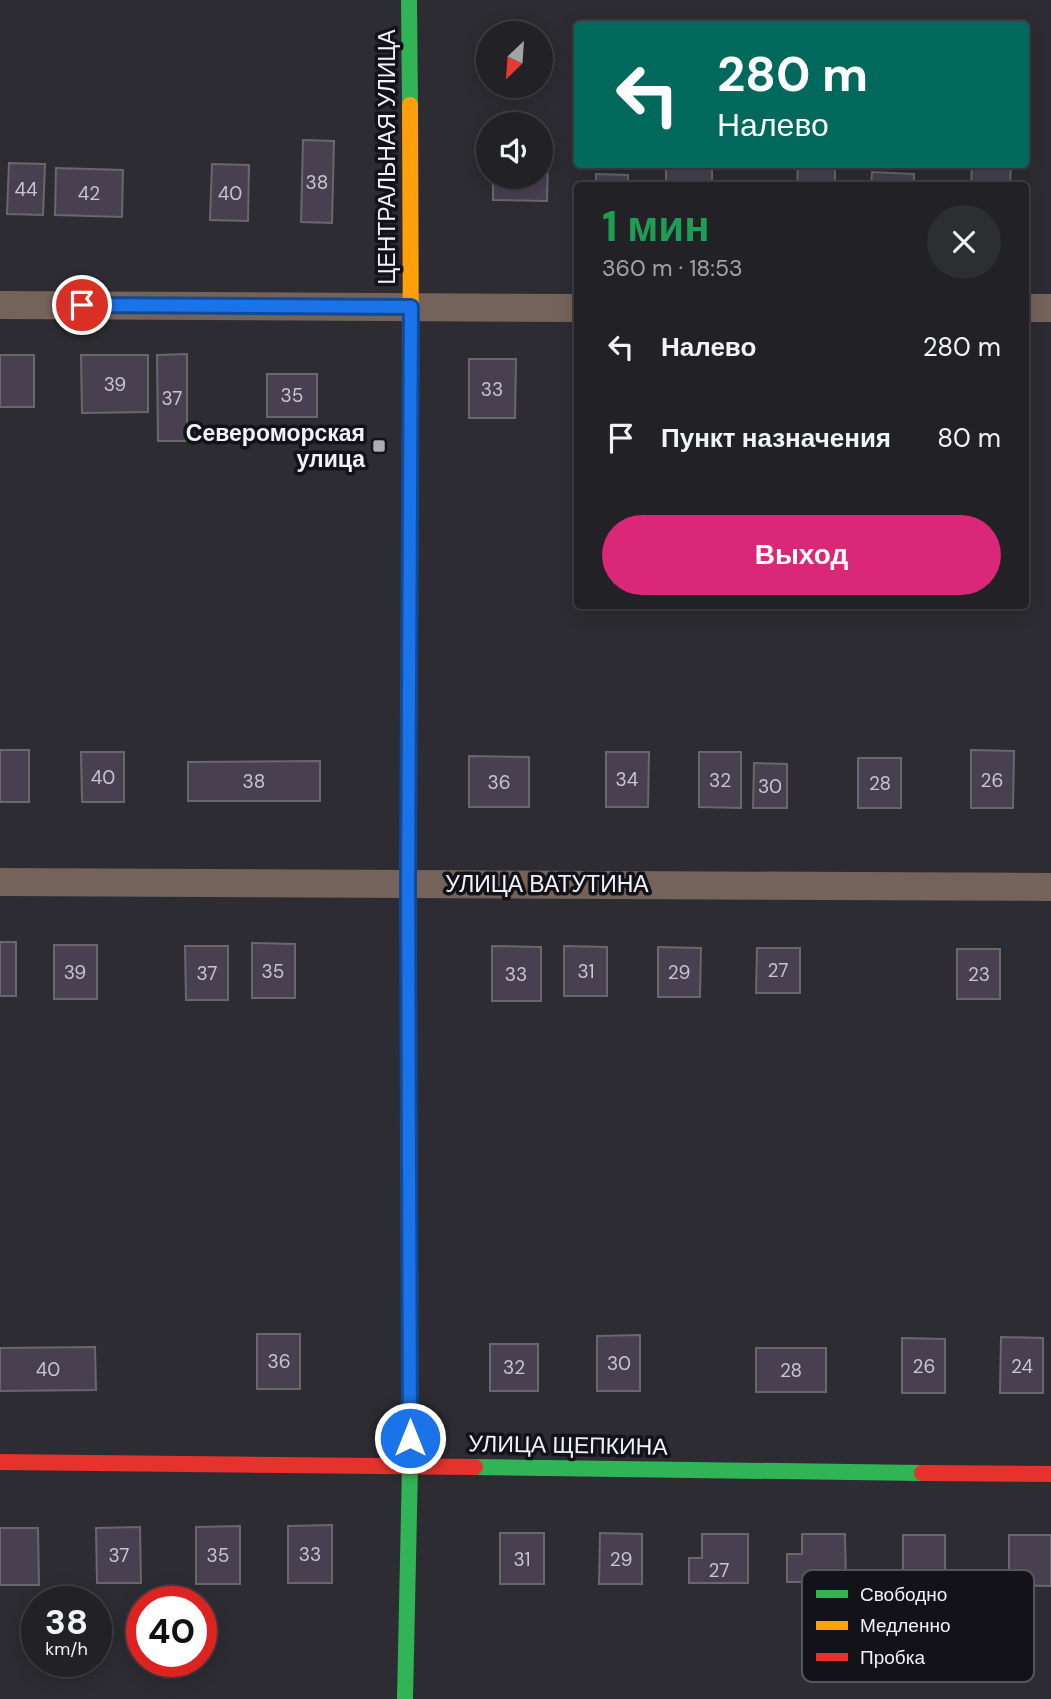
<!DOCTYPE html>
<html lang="ru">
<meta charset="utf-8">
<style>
:root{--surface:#212126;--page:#2d2e32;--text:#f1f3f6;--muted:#a2a3a7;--line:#3e3e43;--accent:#db2777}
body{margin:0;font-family:"DM Sans",sans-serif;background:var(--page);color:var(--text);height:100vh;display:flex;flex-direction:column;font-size:26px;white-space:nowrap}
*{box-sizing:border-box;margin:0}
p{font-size:23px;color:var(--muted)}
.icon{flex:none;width:38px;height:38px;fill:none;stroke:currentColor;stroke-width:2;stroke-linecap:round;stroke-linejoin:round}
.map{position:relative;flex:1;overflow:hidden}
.panel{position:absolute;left:574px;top:182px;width:455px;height:427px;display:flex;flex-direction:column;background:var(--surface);border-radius:7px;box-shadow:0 4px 18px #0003,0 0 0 2px var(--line)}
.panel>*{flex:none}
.banner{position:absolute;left:574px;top:21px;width:455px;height:147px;border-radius:7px;box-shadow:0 4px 18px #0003,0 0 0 2px var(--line);background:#00695c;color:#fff;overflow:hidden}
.needle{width:46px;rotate:205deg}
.tools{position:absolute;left:476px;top:21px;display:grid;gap:14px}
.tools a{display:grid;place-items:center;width:77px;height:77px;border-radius:50%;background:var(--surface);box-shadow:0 4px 18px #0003,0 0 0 2px var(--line);font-size:35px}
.speed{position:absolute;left:21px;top:1586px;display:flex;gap:14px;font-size:35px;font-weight:700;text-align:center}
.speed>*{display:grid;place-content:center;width:91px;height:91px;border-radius:50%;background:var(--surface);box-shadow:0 4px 18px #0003,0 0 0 2px var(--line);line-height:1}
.speed small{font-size:18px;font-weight:400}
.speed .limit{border:10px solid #d22;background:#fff;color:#111}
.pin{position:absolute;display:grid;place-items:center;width:60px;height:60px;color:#fff;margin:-30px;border:4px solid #fff;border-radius:50%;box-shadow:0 2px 7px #0007}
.me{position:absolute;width:77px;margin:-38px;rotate:0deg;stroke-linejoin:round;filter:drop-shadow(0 0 5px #0008)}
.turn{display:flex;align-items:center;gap:24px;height:147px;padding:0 28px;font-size:32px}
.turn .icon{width:91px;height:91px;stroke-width:2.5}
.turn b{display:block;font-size:49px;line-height:60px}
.round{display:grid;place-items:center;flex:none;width:74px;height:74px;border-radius:37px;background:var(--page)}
.head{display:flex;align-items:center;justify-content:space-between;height:119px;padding:0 28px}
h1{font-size:42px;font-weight:800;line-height:52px;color:#1e9e55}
.action{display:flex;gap:14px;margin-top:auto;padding:14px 28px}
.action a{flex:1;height:80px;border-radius:42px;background:var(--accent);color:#fff;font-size:28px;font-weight:800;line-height:80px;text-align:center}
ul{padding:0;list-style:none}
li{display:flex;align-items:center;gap:21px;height:91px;padding:0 28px}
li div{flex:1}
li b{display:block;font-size:26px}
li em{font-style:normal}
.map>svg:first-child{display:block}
</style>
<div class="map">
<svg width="1051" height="1699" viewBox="0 0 1051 1699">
<rect width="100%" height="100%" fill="#2c2c32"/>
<!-- building -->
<g fill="#484051" stroke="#68676c" stroke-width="2">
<polygon points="303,140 334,141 332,223 301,222"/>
<polygon points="541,160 548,160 547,201 493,200 493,177 541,177"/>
<polygon points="9,163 45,164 43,215 7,214"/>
<polygon points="212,164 249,165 248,221 210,220"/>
<polygon points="666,164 699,164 699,168 712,168 712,186 666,186"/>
<polygon points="798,164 835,164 835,186 797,186"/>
<polygon points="972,164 1011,164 1010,186 971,186"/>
<polygon points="56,168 123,170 122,217 55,215"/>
<polygon points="872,172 914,174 914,186 871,186"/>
<polygon points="596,174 628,175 628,186 596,186"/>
<polygon points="187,354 187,441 158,441 157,355"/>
<rect x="0" y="355" width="34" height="52"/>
<polygon points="81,355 148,355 148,412 82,413"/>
<polygon points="469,359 516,359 515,418 469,418"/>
<rect x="267" y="374" width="50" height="43"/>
<rect x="0" y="750" width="29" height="52"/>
<polygon points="971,750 1014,751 1013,808 971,808"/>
<polygon points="81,752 124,752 124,802 82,802"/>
<polygon points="606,752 649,752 648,807 606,807"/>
<polygon points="699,752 741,752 741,808 699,807"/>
<polygon points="469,756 529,757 529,807 469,807"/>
<rect x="858" y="758" width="43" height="50"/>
<polygon points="320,761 320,801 188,801 188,762"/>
<polygon points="754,763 787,764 787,808 753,808"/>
<rect x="0" y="942" width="16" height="54"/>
<polygon points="252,943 295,944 295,998 252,998"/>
<rect x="54" y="945" width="43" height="54"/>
<polygon points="185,946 228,946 228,1000 186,1000"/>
<polygon points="492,946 541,947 541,1001 492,1001"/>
<polygon points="564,946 607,947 607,996 564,996"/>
<polygon points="658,947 701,948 700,997 658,997"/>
<polygon points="757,948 800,948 800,993 756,993"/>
<rect x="957" y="949" width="43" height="50"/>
<rect x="257" y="1334" width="43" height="55"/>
<polygon points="640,1335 640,1391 597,1391 597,1336"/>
<polygon points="1001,1337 1043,1338 1043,1393 1000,1393"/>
<polygon points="902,1338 945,1339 945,1393 902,1393"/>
<rect x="490" y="1344" width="48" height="47"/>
<polygon points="95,1347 96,1390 0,1391 0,1348"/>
<rect x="756" y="1348" width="70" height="44"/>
<polygon points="332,1525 332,1583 288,1583 288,1526"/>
<polygon points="240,1526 240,1584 196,1584 196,1527"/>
<polygon points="140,1527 141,1583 97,1583 96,1528"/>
<polygon points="0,1528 38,1528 39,1585 0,1585"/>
<rect x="500" y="1533" width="44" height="51"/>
<polygon points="600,1533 642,1534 642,1584 599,1584"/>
<polygon points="702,1534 748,1534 748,1583 689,1583 689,1558 702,1558"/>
<polygon points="802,1534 845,1534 846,1582 787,1582 787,1554 802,1554"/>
<rect x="903" y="1535" width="42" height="51"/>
<polygon points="1009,1535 1051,1535 1051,1586 1009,1585"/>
</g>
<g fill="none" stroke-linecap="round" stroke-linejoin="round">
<!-- street -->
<g stroke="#73635b" stroke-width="28">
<polyline points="0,305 578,308"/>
<polyline points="1026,308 1051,308"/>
<polyline points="0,882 1051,887"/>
</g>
<!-- fast -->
<g stroke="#30b455" stroke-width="16">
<polyline points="409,0 410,105"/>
<polyline points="408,897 411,373"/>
<polyline points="475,1467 922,1473"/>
<polyline points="405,1699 410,1466 409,1253"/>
</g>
<!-- slow -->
<polyline stroke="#ff9f0a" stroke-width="16" points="410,105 411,373"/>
<!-- jam -->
<g stroke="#e5322d" stroke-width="16">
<polyline points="408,897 409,1253"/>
<polyline points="0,1462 475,1467"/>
<polyline points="922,1473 1051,1474"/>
</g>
</g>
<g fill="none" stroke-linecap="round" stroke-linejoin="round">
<!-- route casing -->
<g stroke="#114b97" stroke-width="18">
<polyline id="route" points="82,305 411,307 408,884 410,1438"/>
</g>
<!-- route -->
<use href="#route" stroke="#1a73e8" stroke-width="12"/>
</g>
<!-- markers -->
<rect fill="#acacb4" stroke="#121218" stroke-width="2.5" x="372" y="439" width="14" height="14" rx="3.5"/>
<g text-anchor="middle" stroke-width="7" stroke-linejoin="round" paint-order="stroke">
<!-- number labels -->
<g font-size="19" fill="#c7c5d0">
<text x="317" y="189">38</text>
<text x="26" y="196">44</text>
<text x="89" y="200">42</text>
<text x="230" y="200">40</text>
<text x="115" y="391">39</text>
<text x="492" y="396">33</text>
<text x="292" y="402">35</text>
<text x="172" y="405">37</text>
<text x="103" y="784">40</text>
<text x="627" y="786">34</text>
<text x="720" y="787">32</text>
<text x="992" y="787">26</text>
<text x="254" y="788">38</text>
<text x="499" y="789">36</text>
<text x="880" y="790">28</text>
<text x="770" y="793">30</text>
<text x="778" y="977">27</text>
<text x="273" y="978">35</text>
<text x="586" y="978">31</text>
<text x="75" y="979">39</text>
<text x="679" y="979">29</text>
<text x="207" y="980">37</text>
<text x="516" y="981">33</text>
<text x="979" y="981">23</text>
<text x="279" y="1368">36</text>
<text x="619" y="1370">30</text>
<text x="924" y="1373">26</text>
<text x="1022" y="1373">24</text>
<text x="514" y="1374">32</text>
<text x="48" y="1376">40</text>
<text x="791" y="1377">28</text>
<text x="310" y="1561">33</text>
<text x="119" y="1562">37</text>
<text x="218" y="1562">35</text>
<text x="522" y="1566">31</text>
<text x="621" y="1566">29</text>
<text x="719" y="1577">27</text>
</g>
<!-- street labels -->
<g font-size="23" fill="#f1f1fa" stroke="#121218">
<text transform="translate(387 157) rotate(-90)" y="8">ЦЕНТРАЛЬНАЯ УЛИЦА</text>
<text x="547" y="892">УЛИЦА ВАТУТИНА</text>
<text transform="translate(568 1445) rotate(1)" y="8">УЛИЦА ЩЕПКИНА</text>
</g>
<!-- poi labels -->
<g font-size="23" font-weight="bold" fill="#f1f1fa" stroke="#121218" text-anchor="end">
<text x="365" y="441">Североморская<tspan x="365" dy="26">улица</tspan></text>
</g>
</g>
<!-- legend -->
<rect x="802" y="1570" width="232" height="112" rx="10" fill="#121218" stroke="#55555c" stroke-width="2"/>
<rect x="816" y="1590" width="32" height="8" fill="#30b455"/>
<rect x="816" y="1621" width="32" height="9" fill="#ff9f0a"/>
<rect x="816" y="1653" width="32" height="8" fill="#e5322d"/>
<g font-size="19" fill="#f1f1fa">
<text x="860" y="1601">Свободно</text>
<text x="860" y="1632">Медленно</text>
<text x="860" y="1664">Пробка</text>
</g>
</svg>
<div class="tools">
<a><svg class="needle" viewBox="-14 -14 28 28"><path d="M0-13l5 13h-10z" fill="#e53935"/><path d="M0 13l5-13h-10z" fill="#a2a3a7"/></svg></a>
<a><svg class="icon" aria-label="sound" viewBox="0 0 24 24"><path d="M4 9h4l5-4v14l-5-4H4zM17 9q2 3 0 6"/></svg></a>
</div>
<div class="speed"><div>38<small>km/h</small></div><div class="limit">40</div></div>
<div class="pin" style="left:82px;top:305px;background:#d93025"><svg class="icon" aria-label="arrive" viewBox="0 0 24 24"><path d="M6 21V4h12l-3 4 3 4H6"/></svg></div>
<svg class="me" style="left:410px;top:1438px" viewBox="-20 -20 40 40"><circle r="17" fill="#1a73e8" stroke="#fff" stroke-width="3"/><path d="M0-11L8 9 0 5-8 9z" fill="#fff"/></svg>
<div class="banner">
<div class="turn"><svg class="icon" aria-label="left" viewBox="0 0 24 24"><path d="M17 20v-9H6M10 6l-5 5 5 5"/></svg><div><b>280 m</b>Налево</div></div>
</div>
<section class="panel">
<div class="head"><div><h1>1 мин</h1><p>360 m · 18:53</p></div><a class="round"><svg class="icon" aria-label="close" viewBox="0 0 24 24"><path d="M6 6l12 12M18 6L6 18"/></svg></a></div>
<ul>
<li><svg class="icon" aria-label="left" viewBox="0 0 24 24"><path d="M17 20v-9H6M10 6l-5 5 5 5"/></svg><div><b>Налево</b></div><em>280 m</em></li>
<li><svg class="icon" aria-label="arrive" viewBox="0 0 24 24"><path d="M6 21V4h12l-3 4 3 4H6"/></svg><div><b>Пункт назначения</b></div><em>80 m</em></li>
</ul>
<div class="action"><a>Выход</a></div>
</section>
</div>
